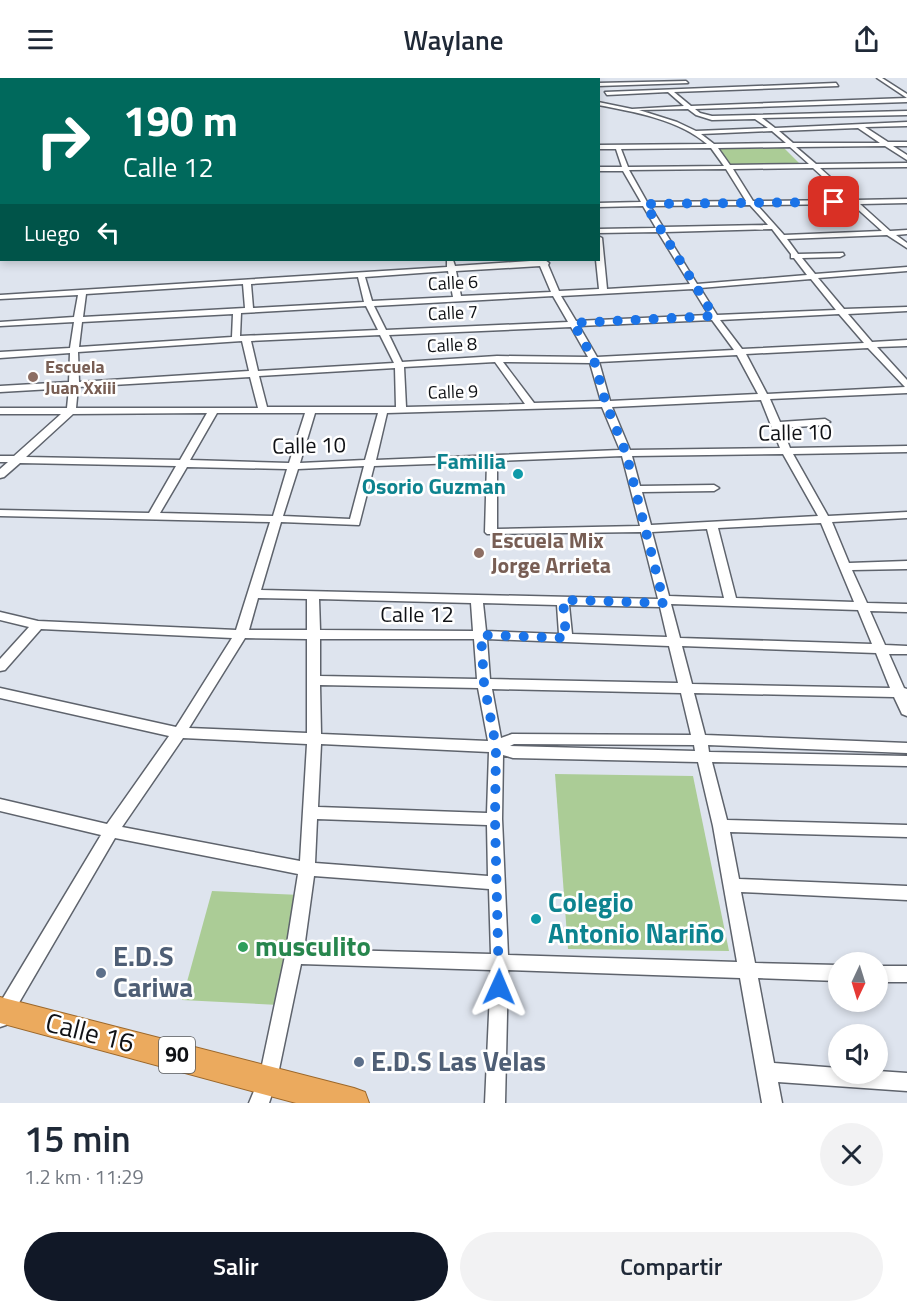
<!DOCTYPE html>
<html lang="es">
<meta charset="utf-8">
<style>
:root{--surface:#fff;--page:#f2f2f3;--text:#1f2937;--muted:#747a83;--accent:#111827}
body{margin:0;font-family:"Titillium Web",sans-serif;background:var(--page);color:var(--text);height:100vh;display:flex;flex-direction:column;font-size:22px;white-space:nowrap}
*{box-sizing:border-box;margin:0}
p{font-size:20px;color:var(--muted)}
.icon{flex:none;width:33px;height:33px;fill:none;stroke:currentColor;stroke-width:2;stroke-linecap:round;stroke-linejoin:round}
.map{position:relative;height:1025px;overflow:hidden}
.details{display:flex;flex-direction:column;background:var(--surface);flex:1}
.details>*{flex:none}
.guide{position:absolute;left:0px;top:0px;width:600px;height:183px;box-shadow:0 3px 9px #0003;background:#00695c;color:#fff;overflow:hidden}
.needle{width:39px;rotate:184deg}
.buttons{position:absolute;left:828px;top:874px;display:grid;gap:12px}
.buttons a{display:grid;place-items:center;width:60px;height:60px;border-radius:50%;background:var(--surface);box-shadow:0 3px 9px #0003;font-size:30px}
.pin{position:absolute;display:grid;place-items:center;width:51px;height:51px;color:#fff;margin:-26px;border-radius:12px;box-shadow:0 3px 9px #0006}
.me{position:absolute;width:66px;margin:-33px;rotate:1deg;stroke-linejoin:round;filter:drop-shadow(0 0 4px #0008)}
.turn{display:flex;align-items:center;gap:21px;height:126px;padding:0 24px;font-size:27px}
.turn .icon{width:78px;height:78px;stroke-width:2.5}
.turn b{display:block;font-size:42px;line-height:51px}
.then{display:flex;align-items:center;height:57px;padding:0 24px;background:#0003;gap:12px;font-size:22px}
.round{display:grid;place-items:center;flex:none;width:63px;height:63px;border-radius:32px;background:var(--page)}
.head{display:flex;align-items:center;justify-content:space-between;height:102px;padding:0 24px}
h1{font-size:36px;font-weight:600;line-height:45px}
.primary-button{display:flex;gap:12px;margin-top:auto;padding:12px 24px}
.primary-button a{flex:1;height:69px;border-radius:36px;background:var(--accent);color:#fff;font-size:24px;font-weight:600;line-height:69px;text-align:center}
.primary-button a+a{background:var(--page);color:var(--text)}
header{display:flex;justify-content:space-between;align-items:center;height:78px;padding:0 24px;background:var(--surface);font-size:27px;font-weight:600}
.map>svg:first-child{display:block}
</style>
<header><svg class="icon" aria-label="menu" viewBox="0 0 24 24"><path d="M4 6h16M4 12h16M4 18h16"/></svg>Waylane<svg class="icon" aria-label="share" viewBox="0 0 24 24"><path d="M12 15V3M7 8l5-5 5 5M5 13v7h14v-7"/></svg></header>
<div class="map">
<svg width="907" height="1025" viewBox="0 0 907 1025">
<rect width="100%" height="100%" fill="#dee4ee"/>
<!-- green -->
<g fill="#abcc96">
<polygon points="784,70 803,89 724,90 710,71"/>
<polygon points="555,696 693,698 729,873 568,871"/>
<polygon points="212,813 301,817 279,927 182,922"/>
</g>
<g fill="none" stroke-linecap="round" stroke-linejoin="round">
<!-- minor casing -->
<g stroke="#5e636c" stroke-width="3">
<g id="minor">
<polygon points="523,0 545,0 514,2"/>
<polygon points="585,0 590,0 591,2 586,2"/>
<polygon points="877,0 882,0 907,16 907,20"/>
<polygon points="686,3 688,5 598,8 598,5"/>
<path d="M836,5l2,3 -164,6 17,14 216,-8v4l-212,7 5,4 12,3 195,-5v4l-145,3 13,10 132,-6v4l-42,1 23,15h19v4h-14l14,9v5l-22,-14 -89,1 20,17 91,-1v4l-87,1 36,32 51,-1v4l-47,1 30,27 17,-1v4l-11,1 11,8v5l-20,-13 -100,4 11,15 45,-1 1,2 -4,2 -38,1 13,16 92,-7v4l-89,7 26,31 63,-2v4l-59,3 24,28 35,-2v6l-30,1 30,33v13l-137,6 10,23 45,-3 5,3 -5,3 -43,3 8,20 117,-2v6l-114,2 35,62 79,-4v6l-75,4 17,41 58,-2v8l-55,1 15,33 40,1v8l-37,-1 15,34 22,1v8h-18l15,34 3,1v27l-5,-2 -8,-17 -200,-4 11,42 202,8v10l-199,-8 1,7 198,4v10l-195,-4 15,58 180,5v12l-177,-5 9,47 168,7v14l-166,-8 14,71 83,2v16l-80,-3 16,85 64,5v6h40v-3l29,2v18l-129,-9 4,21h-20l-22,-125 -232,-8 -3,133h-20l6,-133 -190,-6 -24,115 -8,24h-20l10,-24 26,-123 13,-82 -183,-36 -109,187 -6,2v-24l101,-168 -101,-24v-12l107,25 62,-88 -169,-38v-10l176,39 56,-89 -191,-9 -36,41 -5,1v-12l29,-32 -29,-7v-8l38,9 198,9 34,-108 -270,-6v-6l149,3 27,-47 -156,-3 -16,14 -4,1v-9l8,-7h-8v-6h14l47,-42h-61v-6h67l2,-20 -69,4v-6l69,-4 1,-29 -70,5v-6l70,-4 4,-26 -74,4v-4l74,-5 4,-22 -78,4v-4l447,-28v-7h6l2,6 90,-6 4,3 -1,2 11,26 40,-2 -3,-29h2v-24l4,2 5,51 83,-5 -32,-52 -60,1v-4l58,-1 -13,-22 -45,1v-4l43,-1 -18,-31h-25v-4h24l-6,-18h-18v-4l109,-1c-28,-24 -71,-32 -109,-39v-3l34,7 52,-3 -16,-14 -61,3 -2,-3zM688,31l8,6 16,5 43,-1 13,9 -72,3 -19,-9 -38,-12zM858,50l22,15h-87l-14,-12zM772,53l14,12 -72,1 -13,-10zM790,69l19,17 -79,1 -12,-17zM711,70l13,18 -96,1 -7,-18zM813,90l35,32 -95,1 -20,-32zM726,91l20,32 -99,1 -18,-32zM852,126l30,27 -98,4 -27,-30zM750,127l18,20 -105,2 -13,-21zM772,151l19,25v4h3l13,17 -110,9 -32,-52zM540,188l11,26 -90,4 -5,-25zM448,193l5,26 -81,4 -7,-24zM358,199l6,25 -111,6 -2,-24zM811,201l25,31 -119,5 -17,-27zM243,206l2,24 -162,9 3,-23zM693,211l16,26 -133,6 -15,-25zM553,218l15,26 -182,8 -12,-24zM366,228l12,24 -138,6 1,-23zM233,236l-1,23 -153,10 3,-25zM839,236l25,29 -122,6 -22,-29zM712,242l22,30 -137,7 -18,-31zM571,249l17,30 -91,-1 -95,6 -13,-27zM380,257l14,28 -136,8 -7,-30zM242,263l7,30 -170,11 -1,-30zM868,270l37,39 -138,7 -21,-40zM737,277l21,39 -148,7 -11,-39zM495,284l30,42 -119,3 -2,-40zM503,284l87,1 11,38 -67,2zM395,290l1,39h-129l-8,-31zM250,299l8,31h-182l2,-21zM761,322l19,48 -150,2 -18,-43zM602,329l18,43 -244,10 11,-47zM207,335l-27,47 -154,-3 47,-43zM217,335h88l-16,50 -99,-3zM315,335h63l-13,47 -65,3zM783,376l35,62 -167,9 -9,-33 72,-1 5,-3 -5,-3 -74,1 -8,-30zM622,378l18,70 -143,3v-68zM487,384l-2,70 2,2 154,-2 17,67 -397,-9 20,-68 78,3 15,-59zM364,388l-14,53 -67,-3 15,-47zM187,389l100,2 -14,47 -113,-3zM821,445l33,79 -118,-4 -18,-70zM707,451l17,69 -55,-2 -17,-64zM258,520l49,1v31h-58zM319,521l152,4 2,28 -153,-1zM483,525l74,2 2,29 -73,-3zM671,526l187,6 14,34 -192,-6zM569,527l91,2 7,30 -95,-3zM245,560l62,1v94l-118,-5zM320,561h154l3,40 -157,-3zM487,561l182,7 9,37 -188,-4zM682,568l194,7 14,35 -198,-4zM320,607l158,3 10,53 -167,-7zM492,611l189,4 10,42 -179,-1 -11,4zM183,660l124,6 -7,117 -178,-34zM321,666l168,8 -2,61 -169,-6zM514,666l180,1 1,6 -185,-5zM503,677l10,3 185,4 15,64 24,136 -229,-7 -6,-136zM317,741l170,6 1,51 -173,-13zM314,798l175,13 2,65 -187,-5z"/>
<rect x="878" y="888" width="29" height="16"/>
</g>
</g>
<!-- trunk casing -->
<g stroke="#9b672a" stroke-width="2">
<polygon id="trunk" points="0,919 354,1010 365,1014 369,1025 296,1025 0,945"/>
</g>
<!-- minor -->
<use href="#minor" fill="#fff" fill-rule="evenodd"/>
<!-- trunk -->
<use href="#trunk" fill="#ebaa5e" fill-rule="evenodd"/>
</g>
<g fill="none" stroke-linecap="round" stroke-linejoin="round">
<!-- route -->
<polyline stroke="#1a73e8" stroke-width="10" stroke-dasharray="0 18" points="499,909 495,741 496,669 484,605 481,557 566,560 563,522 664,525 626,375 606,326 594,282 573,245 714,238 645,126 834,124"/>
</g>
<!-- markers -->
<g fill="#8d6e63" stroke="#fff" stroke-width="2">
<circle cx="33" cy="299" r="6"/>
<circle cx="479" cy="475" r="6"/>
</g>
<g fill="#0f9aa8" stroke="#fff" stroke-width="2">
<circle cx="518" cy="396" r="6"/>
<circle cx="536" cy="841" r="6"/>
</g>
<circle fill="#2e9e5b" stroke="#fff" stroke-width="2" cx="243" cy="869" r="6"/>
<g fill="#5c6f8a" stroke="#fff" stroke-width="2">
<circle cx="101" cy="895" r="6"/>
<circle cx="359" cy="984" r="6"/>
</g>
<g text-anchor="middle" stroke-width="5" stroke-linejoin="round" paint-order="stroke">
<!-- far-street labels -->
<g font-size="18" fill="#101216" stroke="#fff">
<text transform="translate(453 205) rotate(-3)" y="6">Calle 6</text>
<text transform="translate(453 235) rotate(-3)" y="6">Calle 7</text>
<text transform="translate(452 267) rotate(-3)" y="6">Calle 8</text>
<text transform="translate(453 314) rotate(-2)" y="6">Calle 9</text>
</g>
<!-- far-education labels -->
<g font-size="18" font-weight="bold" fill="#785e54" stroke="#fff" text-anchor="start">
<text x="45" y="295">Escuela<tspan x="45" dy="21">Juan Xxiii</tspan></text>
</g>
<!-- shield labels -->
<rect fill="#fff" stroke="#58595c" stroke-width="1.5" x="159" y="959" width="36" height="36" rx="4.5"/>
<g font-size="21" font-weight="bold" fill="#101216">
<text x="177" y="984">90</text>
</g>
<!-- street labels -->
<g font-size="22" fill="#101216" stroke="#fff">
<text transform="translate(795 354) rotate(-1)" y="8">Calle 10</text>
<text transform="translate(309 367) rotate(-1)" y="8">Calle 10</text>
<text x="417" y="544">Calle 12</text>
</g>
<!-- culture labels -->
<g font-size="22" font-weight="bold" fill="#0d838f" stroke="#fff" text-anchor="end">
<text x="506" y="391">Familia<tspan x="506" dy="25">Osorio Guzman</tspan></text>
</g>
<!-- education labels -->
<g font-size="22" font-weight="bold" fill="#785e54" stroke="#fff" text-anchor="start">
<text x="491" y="470">Escuela Mix<tspan x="491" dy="25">Jorge Arrieta</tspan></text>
</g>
<!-- near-culture labels -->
<g font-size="27" font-weight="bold" fill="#0d838f" stroke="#fff" text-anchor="start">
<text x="548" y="834">Colegio<tspan x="548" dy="31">Antonio Nariño</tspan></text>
</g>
<!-- near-leisure labels -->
<g font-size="27" font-weight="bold" fill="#27864d" stroke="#fff" text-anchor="start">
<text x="255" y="878">musculito</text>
</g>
<!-- near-service labels -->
<g font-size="27" font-weight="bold" fill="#4e5e75" stroke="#fff" text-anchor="start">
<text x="113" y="888">E.D.S<tspan x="113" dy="31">Cariwa</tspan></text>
<text x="371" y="993">E.D.S Las Velas</text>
</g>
<!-- near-street labels -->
<g font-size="27" fill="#101216" stroke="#fff">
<text transform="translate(90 955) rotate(14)" y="9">Calle 16</text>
</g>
</g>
</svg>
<div class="buttons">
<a><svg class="needle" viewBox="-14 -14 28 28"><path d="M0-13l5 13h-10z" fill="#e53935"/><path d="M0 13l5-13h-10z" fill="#747a83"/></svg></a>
<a><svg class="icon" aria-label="sound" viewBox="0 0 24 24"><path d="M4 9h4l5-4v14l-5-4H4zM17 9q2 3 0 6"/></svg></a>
</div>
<div class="pin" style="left:834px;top:124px;background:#d93025"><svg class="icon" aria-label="arrive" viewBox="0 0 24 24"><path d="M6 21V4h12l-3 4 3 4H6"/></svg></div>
<svg class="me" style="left:499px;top:909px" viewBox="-20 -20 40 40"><path d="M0-17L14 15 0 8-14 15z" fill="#1a73e8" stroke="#fff" stroke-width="4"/></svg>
<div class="guide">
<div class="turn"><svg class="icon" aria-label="right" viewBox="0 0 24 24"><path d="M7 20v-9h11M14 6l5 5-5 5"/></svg><div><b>190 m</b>Calle 12</div></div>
<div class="then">Luego<svg class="icon" aria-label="left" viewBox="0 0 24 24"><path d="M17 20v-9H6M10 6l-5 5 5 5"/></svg></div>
</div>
</div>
<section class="details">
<div class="head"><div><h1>15 min</h1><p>1.2 km · 11:29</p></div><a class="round"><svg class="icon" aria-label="close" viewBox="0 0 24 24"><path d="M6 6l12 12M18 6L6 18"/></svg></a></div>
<div class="primary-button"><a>Salir</a><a>Compartir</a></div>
</section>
